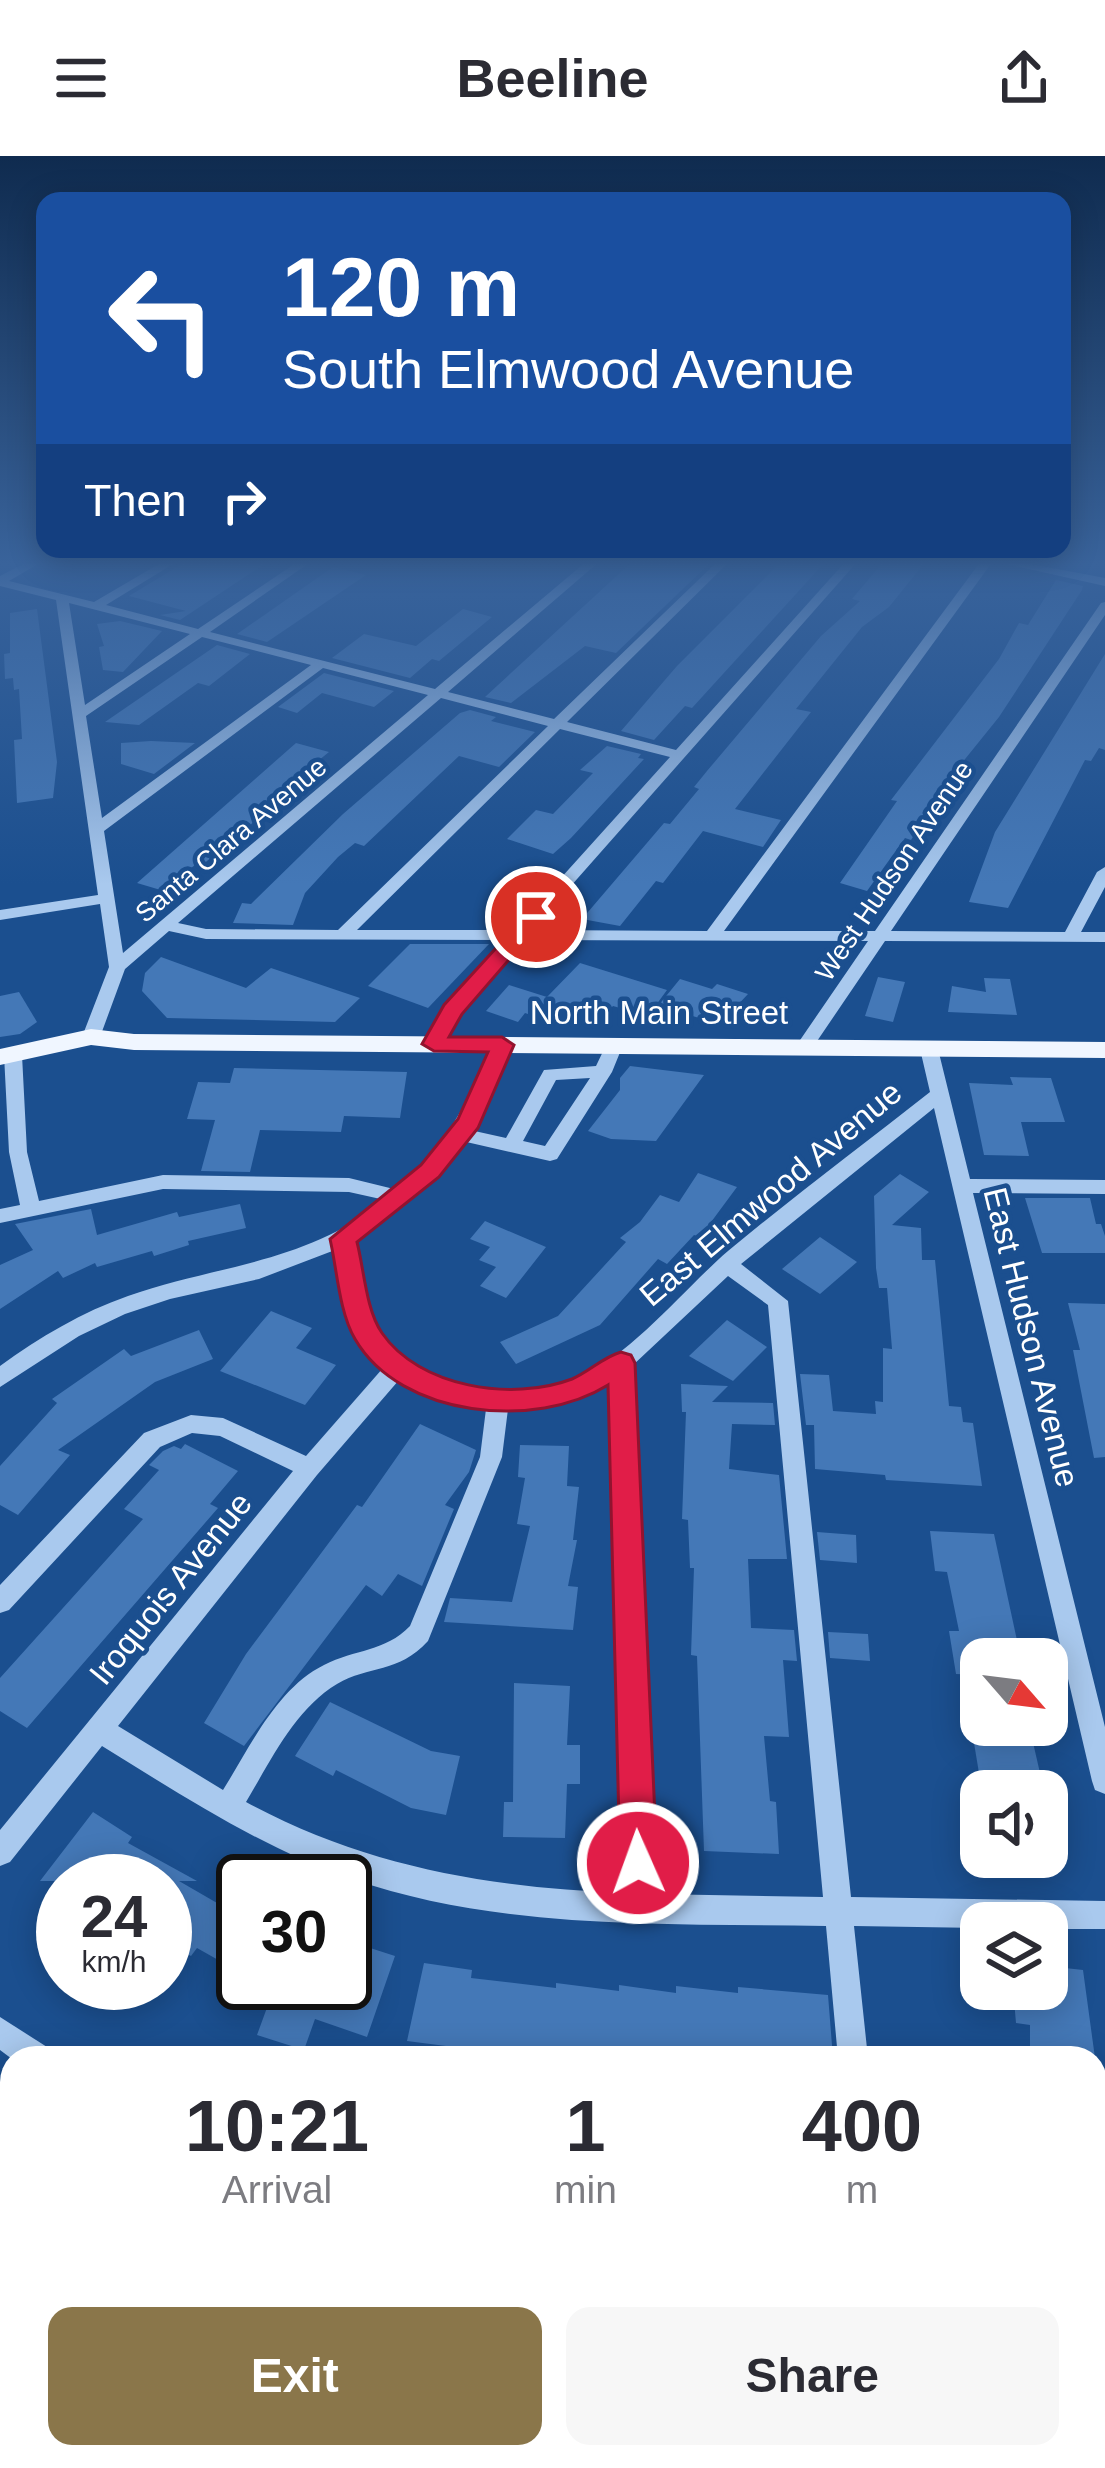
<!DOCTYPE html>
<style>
:root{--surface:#fff;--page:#f7f7f7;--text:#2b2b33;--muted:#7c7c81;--accent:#8a764a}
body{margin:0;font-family:Arial,sans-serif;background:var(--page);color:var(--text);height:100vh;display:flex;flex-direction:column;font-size:45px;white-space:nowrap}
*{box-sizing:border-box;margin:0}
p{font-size:39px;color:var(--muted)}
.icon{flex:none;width:66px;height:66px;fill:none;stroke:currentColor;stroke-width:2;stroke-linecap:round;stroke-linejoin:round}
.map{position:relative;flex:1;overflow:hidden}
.panel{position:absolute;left:0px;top:1890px;width:1107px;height:423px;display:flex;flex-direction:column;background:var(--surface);border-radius:36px 36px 0 0;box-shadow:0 6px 30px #0003}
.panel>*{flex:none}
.banner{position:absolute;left:36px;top:36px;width:1035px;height:366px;border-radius:24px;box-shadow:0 6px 30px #0003;background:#1a4fa0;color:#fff;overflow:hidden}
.needle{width:78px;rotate:118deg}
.tools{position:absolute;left:960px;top:1482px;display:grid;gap:24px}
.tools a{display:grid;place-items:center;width:108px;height:108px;border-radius:24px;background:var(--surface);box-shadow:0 6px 30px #0003;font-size:60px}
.speed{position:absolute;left:36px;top:1698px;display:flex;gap:24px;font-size:60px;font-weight:700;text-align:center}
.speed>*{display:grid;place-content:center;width:156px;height:156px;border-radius:50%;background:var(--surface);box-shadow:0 6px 30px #0003;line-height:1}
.speed small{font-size:30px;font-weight:400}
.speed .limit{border:6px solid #111;border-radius:18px;background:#fff;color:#111}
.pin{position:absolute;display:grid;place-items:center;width:102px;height:102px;color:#fff;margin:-51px;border:6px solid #fff;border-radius:50%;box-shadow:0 3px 12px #0007}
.me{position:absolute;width:132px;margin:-66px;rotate:358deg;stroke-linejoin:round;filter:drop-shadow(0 0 9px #0008)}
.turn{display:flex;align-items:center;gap:42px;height:252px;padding:0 48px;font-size:54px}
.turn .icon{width:156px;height:156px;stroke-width:2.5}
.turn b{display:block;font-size:84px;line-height:102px}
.then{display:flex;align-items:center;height:114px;padding:0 48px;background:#0003;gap:24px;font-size:45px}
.eta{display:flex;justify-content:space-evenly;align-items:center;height:204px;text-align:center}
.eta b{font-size:72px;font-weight:600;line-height:84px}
.cta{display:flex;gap:24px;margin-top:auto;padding:24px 48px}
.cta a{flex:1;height:138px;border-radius:24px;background:var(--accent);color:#fff;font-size:48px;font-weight:600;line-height:138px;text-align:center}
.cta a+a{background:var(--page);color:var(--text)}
header{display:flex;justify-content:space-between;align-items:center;height:156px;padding:0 48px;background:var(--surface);font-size:54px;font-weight:600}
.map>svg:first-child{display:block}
</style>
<header><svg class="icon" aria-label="menu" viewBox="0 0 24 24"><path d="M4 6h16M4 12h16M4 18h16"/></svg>Beeline<svg class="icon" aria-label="share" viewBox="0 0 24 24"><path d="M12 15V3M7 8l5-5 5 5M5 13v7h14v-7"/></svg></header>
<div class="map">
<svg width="1105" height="2312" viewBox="0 0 1105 2312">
<rect width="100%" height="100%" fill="#1b4f8f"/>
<!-- building -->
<g fill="#4478b7">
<polygon points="187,405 269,405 180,464 160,459 186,455 129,440"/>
<polygon points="633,405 712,405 616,497 585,490 511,547 485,541"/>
<polygon points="782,405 826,405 692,552 685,550 654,584 621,575 677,510"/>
<polygon points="884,405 926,405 889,451 862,471 796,553 811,556 735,653 781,664 763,691 703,675 663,727 656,725 620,770 582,763 664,667 670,668 699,633 694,631 707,615 821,480 860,445 852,443"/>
<polygon points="333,411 366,419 267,486 237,478"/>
<polygon points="1056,424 1083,430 1082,434 999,561 953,618 911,684 905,682 867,735 840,727 897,645 891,644 999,503 1019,467 1028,469"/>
<polygon points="37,453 57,606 53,642 17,647 14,584 22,583 19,533 14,534 13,522 5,523 4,498 10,497 10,457"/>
<polygon points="463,453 492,461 439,505 432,503 410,522 332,502 364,478 416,490"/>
<polygon points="120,465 162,475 123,516 103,514 99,491 104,490 97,468"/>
<polygon points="217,489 250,498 209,530 198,527 139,569 105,566"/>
<polygon points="1105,498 1105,594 1099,592 1091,605 1085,604 1008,752 969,746 995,676"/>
<polygon points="324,517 394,535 374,551 322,537 297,557 278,551"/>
<polygon points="470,554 496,561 491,565 535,576 499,611 459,600 364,690 355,687 338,701 305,737 293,769 233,767 242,747 251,748 343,658 460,557"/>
<polygon points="121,587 151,585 195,587 154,618 121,608"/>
<polygon points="296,587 329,596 292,626 299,628 201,710 196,708 164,735 137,727"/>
<polygon points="607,590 641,598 638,602 644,603 571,682 553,698 507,683 536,654 553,658 593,617 580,614"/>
<polygon points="410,788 489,788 428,852 368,830"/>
<polygon points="161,801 246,832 271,812 360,842 335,866 167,862 142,835 145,817"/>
<polygon points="580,807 667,834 648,860 613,850 606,857 575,846 569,853 563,851 551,866 525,857 518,866 486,855 509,829 547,841"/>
<polygon points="878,821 905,826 893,866 865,860"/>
<polygon points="984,822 1010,823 1017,859 948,856 952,830 986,836"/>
<polygon points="680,823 712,833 717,828 748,838 720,868 658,850"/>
<polygon points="19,836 37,866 20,878 0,881 0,840"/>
<polygon points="630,910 704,919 656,985 611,983 588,975 620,934 620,922"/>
<polygon points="234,912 407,916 400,962 344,960 341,976 260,974 250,1016 201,1015 215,964 187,963 198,926 230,927"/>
<polygon points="1010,921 1051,922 1065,966 1021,966 1029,1000 984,999 969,927 1013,929"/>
<polygon points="698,1017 737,1031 700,1081 694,1079 667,1108 658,1103 600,1169 516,1208 500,1186 558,1160 626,1086 620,1082 640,1066 660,1039 679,1046"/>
<polygon points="900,1018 929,1036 892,1069 921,1072 922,1104 935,1104 949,1250 961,1251 963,1266 973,1267 982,1330 886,1324 885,1319 815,1313 814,1269 806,1269 800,1218 829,1219 833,1255 876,1258 875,1245 883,1246 883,1192 892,1193 887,1132 879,1132 876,1112 874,1040"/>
<polygon points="1025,1042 1090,1042 1096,1068 1101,1068 1105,1080 1105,1097 1042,1097"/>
<polygon points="240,1048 246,1072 188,1085 189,1089 154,1100 152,1095 97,1111 95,1107 63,1122 58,1115 0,1153 0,1109 33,1094 15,1068 91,1053 97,1079 177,1056 179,1061"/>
<polygon points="485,1065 546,1091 506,1142 480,1130 496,1111 479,1104 490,1091 470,1083"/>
<polygon points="820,1081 857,1106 820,1138 782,1113"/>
<polygon points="1068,1147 1105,1148 1105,1301 1094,1302 1073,1194 1080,1194"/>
<polygon points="271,1155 312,1172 296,1192 336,1209 305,1249 220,1215"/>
<polygon points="727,1164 767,1191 733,1225 689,1200"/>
<polygon points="199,1174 213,1203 155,1226 58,1294 70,1299 18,1359 0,1349 0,1310 57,1247 52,1243 124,1193 131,1200"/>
<polygon points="681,1228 728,1230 712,1246 773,1247 775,1269 732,1268 729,1313 779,1319 787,1403 748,1403 751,1472 794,1474 797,1505 783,1504 789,1581 764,1580 770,1645 776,1646 779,1698 704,1695 697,1500 691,1499 694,1412 690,1412 688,1364 682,1363 686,1256 682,1256"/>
<polygon points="420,1268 476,1294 469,1316 445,1349 454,1353 422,1430 398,1418 382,1440 366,1429 244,1590 204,1567 246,1498 357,1349 362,1351"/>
<polygon points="185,1288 238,1315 210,1348 218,1352 27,1572 0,1555 0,1522 143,1363 124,1353 159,1314 149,1309 163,1295 174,1290 181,1293"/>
<polygon points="520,1289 569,1290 567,1330 579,1331 573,1384 577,1384 568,1430 578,1431 573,1474 444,1466 450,1442 512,1446 530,1370 517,1368 525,1322 518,1321"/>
<polygon points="930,1375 994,1378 1021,1503 981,1503 981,1519 956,1518 949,1475 959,1475 947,1416 935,1415"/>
<polygon points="817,1376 856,1379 857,1407 820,1404"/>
<polygon points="828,1476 868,1478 870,1505 830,1502"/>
<polygon points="514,1527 570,1530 567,1589 580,1589 580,1628 567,1628 565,1682 503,1681 504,1646 513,1646"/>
<polygon points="330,1546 431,1595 460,1600 446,1659 411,1652 336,1614 333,1620 295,1600"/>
<polygon points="971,1569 1029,1569 1043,1630 981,1629"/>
<polygon points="93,1656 132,1681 128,1687 197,1725 179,1725 243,1762 243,1818 197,1792 191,1800 165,1785 165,1725 40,1725"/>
<polygon points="364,1790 395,1800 367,1881 315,1863 304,1894 257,1879 276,1827 350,1827"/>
<polygon points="424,1807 472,1814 471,1822 556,1832 556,1827 619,1835 619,1829 676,1837 676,1830 738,1837 738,1831 828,1839 833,1902 538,1902 407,1885"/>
<polygon points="1047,1810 1083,1814 1095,1902 1030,1902 1030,1869 1016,1867 1013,1833 1047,1833"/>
</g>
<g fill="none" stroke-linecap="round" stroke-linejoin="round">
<!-- minor -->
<g fill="#a9c9ee" fill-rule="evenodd">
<path d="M29,405h14l-34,20 85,21 70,-41h14l-72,44 92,24 101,-68h13l-102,71 225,57 152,-128h13l-152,131 106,27 164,-158h12l-163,161 109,28 170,-189h12l-326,369 175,1 274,-370h33l91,17v8l-112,-25 -269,370h151l226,-328 4,-1v13l-214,316 174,1 32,-60 8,-5v20l-24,45h24v10l-220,-1 -74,109 -6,2 -9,-6 72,-105 -345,-1 -64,73 -20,35 -6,2 -9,-6 22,-38 59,-66 -299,-1 -37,-8 -44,38 -25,68 -3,4h-12l-3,-4 27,-70 -9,-63 -100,16v-10l98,-15 -42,-295 -56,-14v-10zM69,447l121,31 -105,71zM202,481l109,28 -209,153 -16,-102zM323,512l105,27 -305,258 -19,-122zM441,542l107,28 -210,204 -132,-1 -28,-6zM560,573l110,28 -156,173h-157z"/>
<path d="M502,883l9,6 -41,85 36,8 38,-68 52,-4 12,-25 6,-2 9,6 -11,27 -55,87 -7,2 -88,-20 -45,54 -64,46c5,26 6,56 18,80 35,74 143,86 211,55 51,-23 103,-88 146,-125 66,-55 135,-106 202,-159l-10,-43 3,-4h12l3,4 32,130 135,1v14l-132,-1 132,534v67l-10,-4 -3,-9 -158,-673 -193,156 47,37 63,596 254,4v28h-58v-6h-66v5l-127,-2 14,132h-30l-12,-132c-157,-3 -323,5 -474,-47 -90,-31 -169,-83 -250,-133l-92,116 -10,4v-36l293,-359 -73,-35 -28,-3 -32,14 -151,163 -9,3v-28l144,-152 47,-18 32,3 83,38 77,-88c-35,-32 -42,-73 -48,-118l-76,29 -89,20 -45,15 -46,22 -79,51v-21c40,-29 82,-54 128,-70 92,-32 177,-32 257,-96l-36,-8 -186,-3 -163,34v-14l20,-4 -11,-53 -5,-97 9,-6 9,6 5,97 12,49 124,-26 186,3 49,12c45,-40 72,-91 95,-145zM590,922l-45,68 -22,-5 33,-61zM728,1120l40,29 55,592 -169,-3 -22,-528zM399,1224l49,22 38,7 -6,48 -70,169c-25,26 -55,23 -86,39 -47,23 -74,82 -101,125l-105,-64 199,-251zM611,1225l14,512c-133,-5 -260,-26 -379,-91 24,-40 49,-93 91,-118 32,-19 61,-10 91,-43l74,-184 6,-48 51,-7z"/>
<polygon points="0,1861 47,1891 51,1902 12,1903 0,1894"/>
<polygon points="373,2301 413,2301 418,2312 378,2312"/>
<polygon points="881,2301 917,2301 918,2312 882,2312"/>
</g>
<!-- major -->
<polygon fill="#f0f6ff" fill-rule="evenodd" points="91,873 134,878 1105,886 1105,902 134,894 91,889 0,909 0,893"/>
</g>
<!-- sky -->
<linearGradient id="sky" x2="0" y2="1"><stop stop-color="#0f2b4f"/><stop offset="0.56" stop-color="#39639b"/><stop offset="1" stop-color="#39639b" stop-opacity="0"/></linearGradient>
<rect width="1105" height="728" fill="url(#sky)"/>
<!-- route -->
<path fill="#e11d48" stroke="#92132f" stroke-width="3" d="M536,755l10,6 -84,97 -13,23h53l12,8 -36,83 -39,49 -82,65c7,27 9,68 25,91 37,54 130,69 190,46 17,-7 31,-22 49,-27l10,3 4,8 22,500 -6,13 -13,5 -12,-5 -6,-13 -12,-478c-72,45 -207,33 -253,-46 -16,-27 -18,-70 -25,-100l91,-74 37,-46 30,-67 -54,-1 -12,-7 22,-39 84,-92z"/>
<g text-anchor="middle" stroke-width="9" stroke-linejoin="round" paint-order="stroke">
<!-- far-street labels -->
<g font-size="27" fill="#fff" stroke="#1b4f8f">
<text transform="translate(231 684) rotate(-40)" y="9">Santa Clara Avenue</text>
<text transform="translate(894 715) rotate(-56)" y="9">West Hudson Avenue</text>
</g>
<!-- street labels -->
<g font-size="33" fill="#fff" stroke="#1b4f8f">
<text x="659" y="868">North Main Street</text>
<text transform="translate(770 1037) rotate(-40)" y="12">East Elmwood Avenue</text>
<text transform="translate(1032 1181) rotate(76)" y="12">East Hudson Avenue</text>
<text transform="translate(170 1432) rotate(-51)" y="12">Iroquois Avenue</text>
</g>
</g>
</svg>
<div class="tools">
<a><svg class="needle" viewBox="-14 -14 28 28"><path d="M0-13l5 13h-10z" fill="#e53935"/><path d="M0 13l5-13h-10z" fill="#7c7c81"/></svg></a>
<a><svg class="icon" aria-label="sound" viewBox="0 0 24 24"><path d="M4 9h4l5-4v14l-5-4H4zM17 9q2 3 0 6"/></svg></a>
<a><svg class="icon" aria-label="layers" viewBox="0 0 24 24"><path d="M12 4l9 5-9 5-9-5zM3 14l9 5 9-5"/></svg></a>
</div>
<div class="speed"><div>24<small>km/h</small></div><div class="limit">30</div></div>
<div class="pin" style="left:536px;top:761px;background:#d93025"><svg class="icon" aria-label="arrive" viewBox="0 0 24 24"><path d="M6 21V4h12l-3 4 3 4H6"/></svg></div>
<svg class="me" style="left:638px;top:1707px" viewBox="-20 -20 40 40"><circle r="17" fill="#e11d48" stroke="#fff" stroke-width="3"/><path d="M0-11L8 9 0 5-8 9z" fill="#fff"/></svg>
<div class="banner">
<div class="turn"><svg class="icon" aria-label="left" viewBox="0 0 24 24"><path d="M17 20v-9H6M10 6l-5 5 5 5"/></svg><div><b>120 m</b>South Elmwood Avenue</div></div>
<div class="then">Then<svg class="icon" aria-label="right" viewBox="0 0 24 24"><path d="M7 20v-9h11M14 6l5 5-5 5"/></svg></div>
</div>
<section class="panel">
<div class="eta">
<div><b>10:21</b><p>Arrival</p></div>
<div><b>1</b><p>min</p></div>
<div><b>400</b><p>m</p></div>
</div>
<div class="cta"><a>Exit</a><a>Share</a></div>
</section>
</div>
